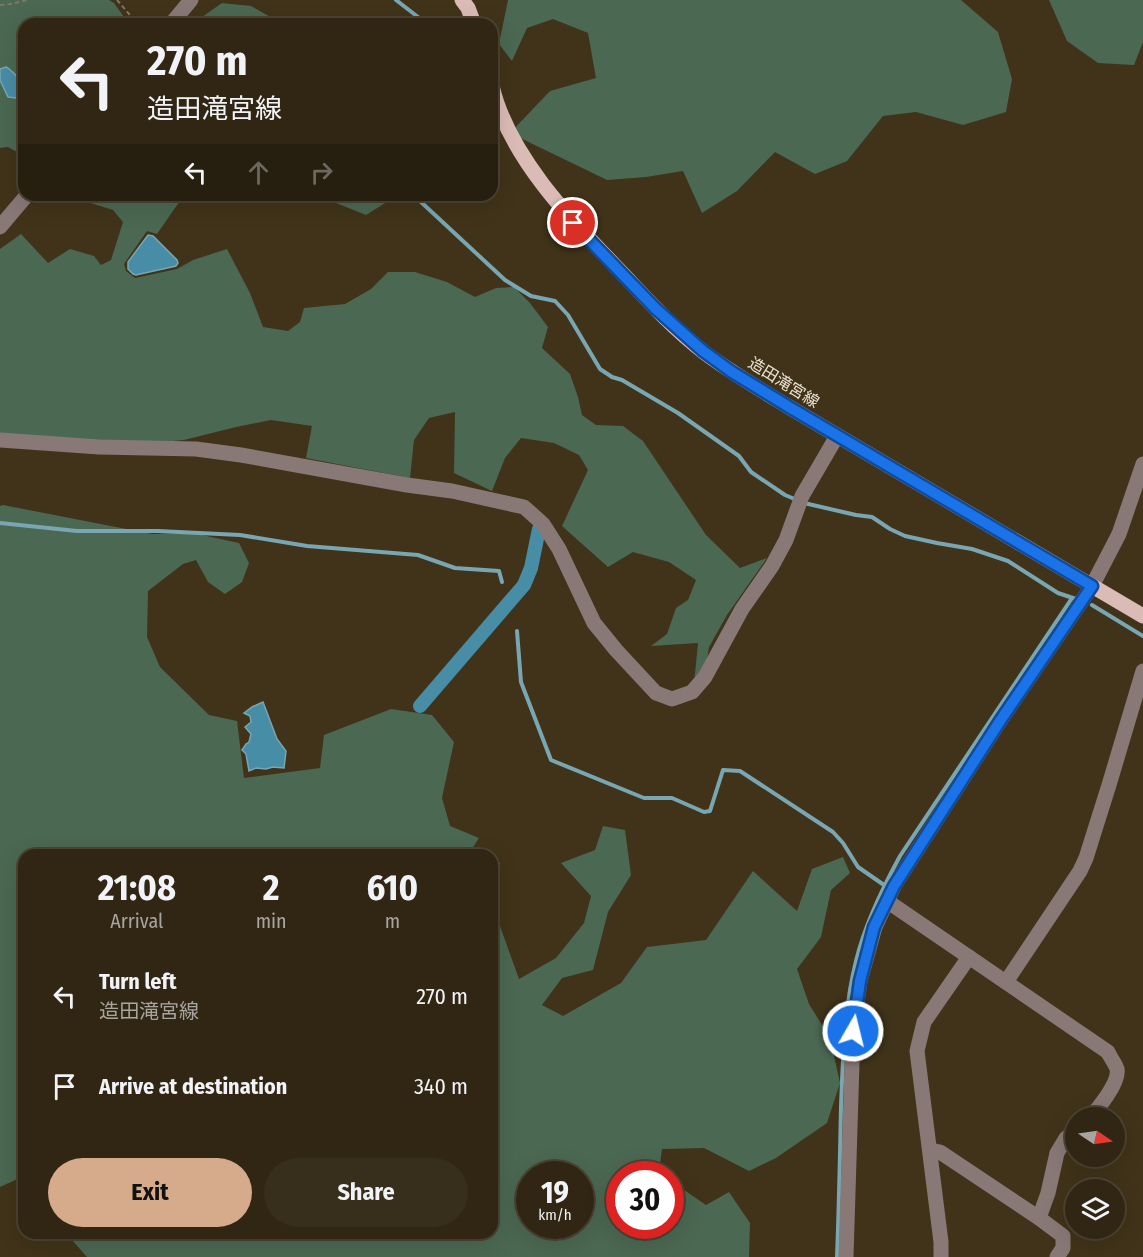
<!DOCTYPE html>
<meta charset="utf-8">
<style>
:root{--surface:#302613;--page:#382e1c;--text:#f1f3f6;--muted:#a8a5a0;--line:#4b4333;--accent:#d6ab8b}
body{margin:0;font-family:"Fira Sans Condensed","Noto Sans JP",sans-serif;background:var(--page);color:var(--text);height:100vh;display:flex;flex-direction:column;font-size:22px;white-space:nowrap}
*{box-sizing:border-box;margin:0}
p{font-size:20px;color:var(--muted)}
.icon{flex:none;width:33px;height:33px;fill:none;stroke:currentColor;stroke-width:2;stroke-linecap:round;stroke-linejoin:round}
.map{position:relative;flex:1;overflow:hidden}
.details{position:absolute;left:18px;top:849px;width:480px;height:390px;display:flex;flex-direction:column;background:var(--surface);border-radius:18px;box-shadow:0 6px 24px #0002,0 0 0 2px var(--line)}
.details>*{flex:none}
.guide{position:absolute;left:18px;top:18px;width:480px;height:183px;border-radius:18px;box-shadow:0 6px 24px #0002,0 0 0 2px var(--line);background:#302613;color:var(--text);overflow:hidden}
.needle{width:39px;rotate:103deg}
.tools{position:absolute;left:1065px;top:1107px;display:grid;gap:12px}
.tools a{display:grid;place-items:center;width:60px;height:60px;border-radius:50%;background:var(--surface);box-shadow:0 6px 24px #0002,0 0 0 2px var(--line);font-size:30px}
.speed{position:absolute;left:516px;top:1161px;display:flex;gap:12px;font-size:30px;font-weight:700;text-align:center}
.speed>*{display:grid;place-content:center;width:78px;height:78px;border-radius:50%;background:var(--surface);box-shadow:0 6px 24px #0002,0 0 0 2px var(--line);line-height:1}
.speed small{font-size:15px;font-weight:400}
.speed .limit{border:9px solid #d22;background:#fff;color:#111}
.pin{position:absolute;display:grid;place-items:center;width:51px;height:51px;color:#fff;margin:-26px;border:3px solid #fff;border-radius:50%;box-shadow:0 2px 6px #0007}
.me{position:absolute;width:66px;margin:-33px;rotate:8deg;stroke-linejoin:round;filter:drop-shadow(0 0 4px #0008)}
.turn{display:flex;align-items:center;gap:21px;height:126px;padding:0 30px;font-size:27px}
.turn .icon{width:78px;height:78px;stroke-width:2.5}
.turn b{display:block;font-size:42px;line-height:51px}
.lanes{display:flex;align-items:center;height:57px;padding:0 30px;background:#0003;justify-content:center;gap:30px;direction:ltr}
.lanes .off{opacity:.35}
.eta{display:flex;justify-content:space-evenly;align-items:center;height:102px;text-align:center}
.eta b{font-size:36px;font-weight:700;line-height:42px}
.cta{display:flex;gap:12px;margin-top:auto;padding:12px 30px}
.cta a{flex:1;height:69px;border-radius:36px;background:var(--accent);color:#111;font-size:24px;font-weight:700;line-height:69px;text-align:center}
.cta a+a{background:var(--page);color:var(--text)}
ul{padding:0;list-style:none}
li{display:flex;align-items:center;gap:18px;height:90px;padding:0 30px}
li div{flex:1}
li b{display:block;font-size:22px}
li em{font-style:normal}
.map>svg:first-child{display:block}
</style>
<div class="map">
<svg width="1143" height="1257" viewBox="0 0 1143 1257">
<rect width="100%" height="100%" fill="#403319"/>
<!-- green -->
<g fill="#4b6852" fill-rule="evenodd">
<polygon points="0,0 109,0 114,3 129,24 24,24 24,86 11,69 0,69"/>
<polygon points="508,0 961,0 998,32 1012,79 1006,112 963,125 916,112 883,116 847,161 815,174 775,152 737,191 702,213 683,171 646,177 607,180 510,133 550,91 596,78 588,33 553,19 527,28 512,61 499,44"/>
<polygon points="1049,0 1143,0 1143,42 1134,65 1098,63 1067,41"/>
<polygon points="222,3 251,6 283,24 192,24"/>
<polygon points="0,80 8,97 24,91 24,90 24,156 8,147 0,148"/>
<polygon points="65,195 184,195 157,234 147,231 124,264 126,271 135,278 177,269 193,260 227,249 250,293 263,327 288,331 300,322 304,308 345,304 371,289 388,272 415,272 447,282 475,297 496,288 514,287 530,303 548,327 542,348 570,374 578,397 582,415 596,425 623,426 643,441 706,535 740,568 767,558 727,615 709,647 707,660 694,684 698,643 651,646 667,634 676,608 688,600 696,580 669,562 633,552 608,567 562,526 588,470 579,455 554,443 521,438 505,458 492,491 454,473 455,412 429,418 414,440 410,478 306,458 312,426 271,420 236,427 184,440 150,443 0,435 0,249 21,234 48,263 70,249 94,256 101,265 111,260 123,222 113,210"/>
<polygon points="316,195 398,195 366,215"/>
<polygon points="3,505 152,534 193,533 239,543 249,563 242,582 225,594 208,582 196,560 183,564 148,591 147,637 160,667 209,715 237,721 244,778 320,768 324,735 391,709 432,715 454,742 442,798 450,826 479,838 468,855 24,855 24,1176 0,1187 0,506"/>
<path d="M603,826l22,4 6,45 -23,37 -15,58 -31,8 -20,27 21,11 58,-33 26,-36 59,-7 47,-69 44,40 15,-42 31,-12 7,16 -19,17 -10,47 -24,32 12,35 21,34 10,45 -13,40 -51,35 -27,13 -45,-23 -42,1 -3,24 1,1h-40v52h50l1,-45 35,24 23,-13 21,31 -1,34h-662l-16,-18 2,-6h419v-369l8,-2 -4,53 23,64 37,-21 28,-35 7,-27 -30,-33 34,-13zM530,1174h50v52h-50z"/>
</g>
<!-- water -->
<g fill="#478da5" stroke="#78a6b3" stroke-width="1.5">
<path d="M6,67c6,3 20,18 18,24 -1,3 -6,6 -8,7l-8,-1 -8,-17v-11z"/>
<polygon points="148,235 153,236 177,260 178,263 176,266 136,275 133,274 128,269 128,262"/>
<polygon points="263,702 277,739 286,751 284,768 273,767 266,769 256,768 249,771 246,754 242,750 246,744 249,742 251,734 245,727 251,722 250,716 244,713 252,707"/>
</g>
<g fill="none" stroke-linecap="round" stroke-linejoin="round">
<!-- stream -->
<g stroke="#78a6b3" stroke-width="4">
<polyline points="396,0 427,24"/>
<polyline points="422,195 421,202 505,280 531,296 555,301 568,315 600,369 612,377 622,380 678,413 739,456 751,472 785,495 797,500"/>
<polyline points="804,503 856,515 872,517 890,529 905,536 937,543 972,549 1008,561 1058,593 1076,599"/>
<polyline points="0,523 77,531 158,531 240,535 307,546 418,555 455,568 499,571 502,582"/>
<polyline points="1092,605 1143,636"/>
<polyline points="517,631 521,682 551,760 644,798 672,798 704,812 710,811 723,770 740,771 833,832 843,843 858,867 884,885"/>
<path d="M837,1257c2,-50 3,-101 4,-151 2,-49 3,-97 15,-145 9,-37 26,-72 44,-105l172,-258"/>
</g>
<!-- canal -->
<polyline stroke="#478da5" stroke-width="14" points="420,706 524,585 531,568 539,529"/>
<!-- path -->
<g stroke="#817660" stroke-width="2" stroke-dasharray="4.5 3" stroke-linecap="butt">
<polyline points="117,0 130,15 141,24"/>
<polyline points="0,5 10,4 28,0"/>
</g>
<!-- minor -->
<g stroke="#887876" stroke-width="15">
<polyline points="171,24 191,0"/>
<polyline points="0,227 27,195"/>
<polyline points="0,440 99,447 196,449 241,455 407,485 452,491 524,507 543,524 559,549 594,623 616,650 656,693 672,699 692,692 705,677 742,609 772,566 786,540 802,496 837,436"/>
<path d="M887,901l221,151c2,5 7,11 9,17 3,13 -19,40 -28,49"/>
<polyline points="1006,982 1080,871 1086,858 1109,785 1143,671"/>
<polyline points="930,1150 940,1152 1039,1218 1063,1236 1063,1248 1057,1257"/>
<polyline points="1039,1218 1048,1193 1057,1153 1066,1138 1076,1130"/>
<polyline points="846,1257 853,1031 860,981 875,927 894,886 1000,721 1092,586 1119,534 1143,464"/>
<polyline points="941,1257 941,1242 917,1051 924,1022 969,957"/>
</g>
<!-- major -->
<g stroke="#dbbbb6" stroke-width="15">
<polyline points="462,0 468,8 474,24"/>
<path d="M492,86c17,72 82,137 131,188 26,28 52,56 82,79 27,20 56,37 84,54l354,209"/>
</g>
</g>
<g fill="none" stroke-linecap="round" stroke-linejoin="round">
<!-- route casing -->
<g stroke="#114b97" stroke-width="15">
<polyline id="route" points="573,223 656,309 703,351 732,372 789,407 1092,586 1000,721 894,886 874,927 860,981 853,1031"/>
</g>
<!-- route -->
<use href="#route" stroke="#1a73e8" stroke-width="10"/>
</g>
<g text-anchor="middle" stroke-width="4.5" stroke-linejoin="round" paint-order="stroke">
<!-- street labels -->
<g font-size="16" fill="#eae2d3" stroke="#403319">
<text transform="translate(784 382) rotate(32)" y="6">造田滝宮線</text>
</g>
</g>
</svg>
<div class="tools">
<a><svg class="needle" viewBox="-14 -14 28 28"><path d="M0-13l5 13h-10z" fill="#e53935"/><path d="M0 13l5-13h-10z" fill="#a8a5a0"/></svg></a>
<a><svg class="icon" aria-label="layers" viewBox="0 0 24 24"><path d="M12 4l9 5-9 5-9-5zM3 14l9 5 9-5"/></svg></a>
</div>
<div class="speed"><div>19<small>km/h</small></div><div class="limit">30</div></div>
<div class="pin" style="left:573px;top:223px;background:#d93025"><svg class="icon" aria-label="arrive" viewBox="0 0 24 24"><path d="M6 21V4h12l-3 4 3 4H6"/></svg></div>
<svg class="me" style="left:853px;top:1031px" viewBox="-20 -20 40 40"><circle r="17" fill="#1a73e8" stroke="#fff" stroke-width="3"/><path d="M0-11L8 9 0 5-8 9z" fill="#fff"/></svg>
<div class="guide">
<div class="turn"><svg class="icon" aria-label="left" viewBox="0 0 24 24"><path d="M17 20v-9H6M10 6l-5 5 5 5"/></svg><div><b>270 m</b>造田滝宮線</div></div>
<div class="lanes"><svg class="icon" aria-label="left" viewBox="0 0 24 24"><path d="M17 20v-9H6M10 6l-5 5 5 5"/></svg><svg class="icon off" aria-label="ahead" viewBox="0 0 24 24"><path d="M12 20V5M6 11l6-6 6 6"/></svg><svg class="icon off" aria-label="right" viewBox="0 0 24 24"><path d="M7 20v-9h11M14 6l5 5-5 5"/></svg></div>
</div>
<section class="details">
<div class="eta">
<div><b>21:08</b><p>Arrival</p></div>
<div><b>2</b><p>min</p></div>
<div><b>610</b><p>m</p></div>
</div>
<ul>
<li><svg class="icon" aria-label="left" viewBox="0 0 24 24"><path d="M17 20v-9H6M10 6l-5 5 5 5"/></svg><div><b>Turn left</b><p>造田滝宮線</p></div><em>270 m</em></li>
<li><svg class="icon" aria-label="arrive" viewBox="0 0 24 24"><path d="M6 21V4h12l-3 4 3 4H6"/></svg><div><b>Arrive at destination</b></div><em>340 m</em></li>
</ul>
<div class="cta"><a>Exit</a><a>Share</a></div>
</section>
</div>
